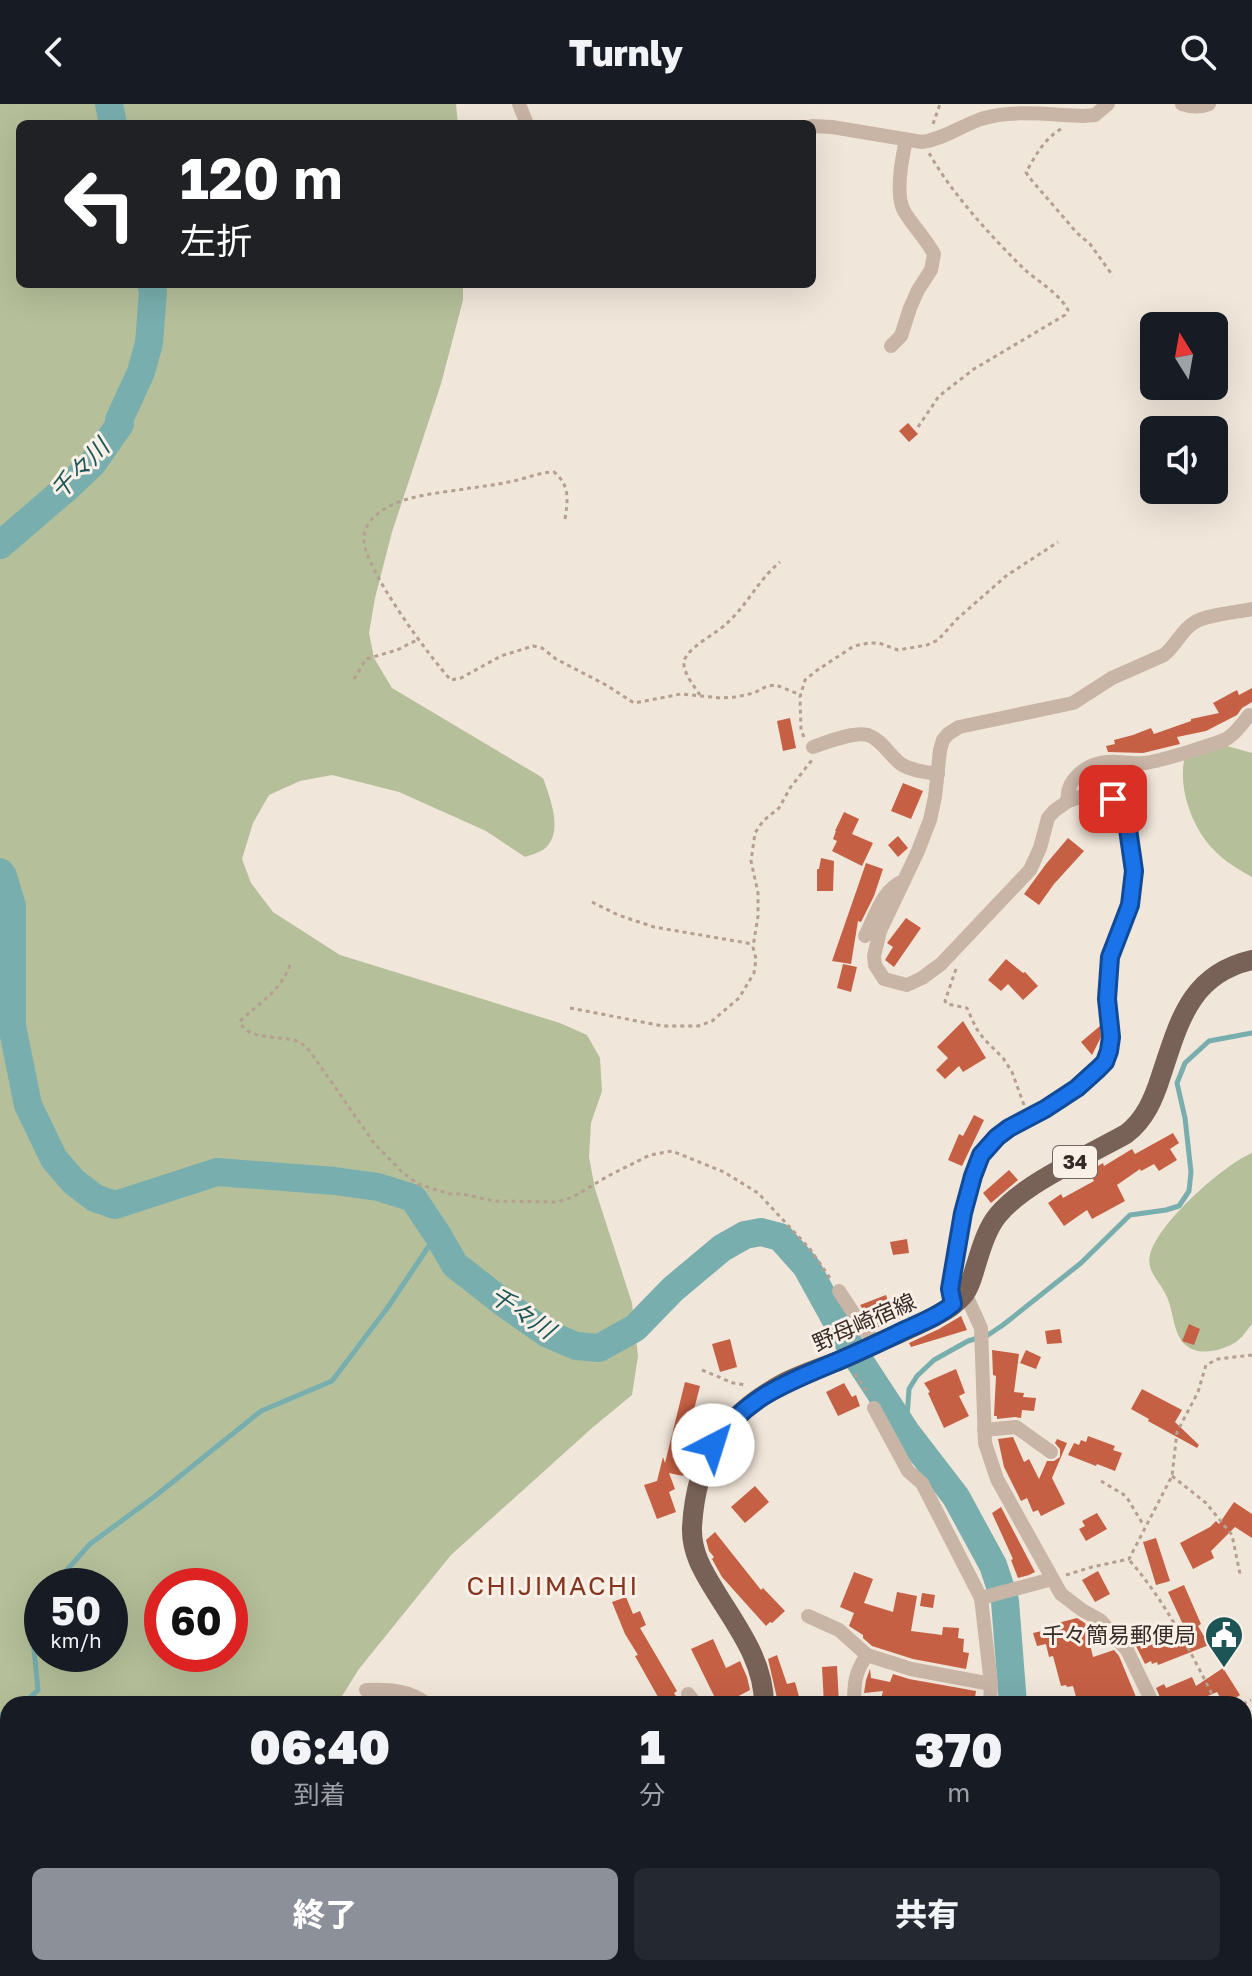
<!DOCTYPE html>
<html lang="ja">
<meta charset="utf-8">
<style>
:root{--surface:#171b24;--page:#242831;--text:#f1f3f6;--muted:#9ea1a6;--accent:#8c9099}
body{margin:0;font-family:"Golos Text","Noto Sans JP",sans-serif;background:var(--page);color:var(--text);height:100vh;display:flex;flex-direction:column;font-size:30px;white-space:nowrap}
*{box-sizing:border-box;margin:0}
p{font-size:26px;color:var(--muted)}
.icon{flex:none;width:44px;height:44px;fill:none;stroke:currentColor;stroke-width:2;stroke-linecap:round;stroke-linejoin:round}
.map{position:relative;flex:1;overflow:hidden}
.panel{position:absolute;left:0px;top:1592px;width:1252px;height:280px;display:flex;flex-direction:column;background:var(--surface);border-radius:24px 24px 0 0;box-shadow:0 8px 32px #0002}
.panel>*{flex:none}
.banner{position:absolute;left:16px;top:16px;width:800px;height:168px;border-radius:12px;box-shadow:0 8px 32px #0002;background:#202124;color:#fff;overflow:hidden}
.needle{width:52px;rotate:349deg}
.tools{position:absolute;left:1140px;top:208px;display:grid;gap:16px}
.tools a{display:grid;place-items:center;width:88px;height:88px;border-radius:12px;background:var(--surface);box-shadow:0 8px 32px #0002;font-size:40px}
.speed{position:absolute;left:24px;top:1464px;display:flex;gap:16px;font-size:40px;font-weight:700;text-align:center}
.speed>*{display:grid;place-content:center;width:104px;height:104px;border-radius:50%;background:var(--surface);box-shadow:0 8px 32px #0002;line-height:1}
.speed small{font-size:20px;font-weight:400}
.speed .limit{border:12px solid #d22;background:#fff;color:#111}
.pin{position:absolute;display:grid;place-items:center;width:68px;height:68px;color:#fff;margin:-34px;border-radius:16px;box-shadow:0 4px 12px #0006}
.me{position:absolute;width:88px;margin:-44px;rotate:40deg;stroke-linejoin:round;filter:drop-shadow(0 0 6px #0008)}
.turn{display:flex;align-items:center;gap:28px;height:168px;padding:0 32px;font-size:36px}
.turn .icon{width:104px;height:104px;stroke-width:2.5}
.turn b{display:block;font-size:56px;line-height:68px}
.eta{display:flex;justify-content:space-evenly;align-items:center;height:136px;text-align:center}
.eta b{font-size:48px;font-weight:800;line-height:56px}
.button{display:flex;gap:16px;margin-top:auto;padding:16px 32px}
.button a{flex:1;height:92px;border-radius:12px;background:var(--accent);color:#fff;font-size:32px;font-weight:800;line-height:92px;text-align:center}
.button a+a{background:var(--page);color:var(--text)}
header{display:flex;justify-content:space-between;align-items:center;height:104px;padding:0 32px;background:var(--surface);font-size:36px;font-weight:800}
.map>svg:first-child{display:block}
</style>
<header><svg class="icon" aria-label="back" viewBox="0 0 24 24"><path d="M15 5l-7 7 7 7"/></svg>Turnly<svg class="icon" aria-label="search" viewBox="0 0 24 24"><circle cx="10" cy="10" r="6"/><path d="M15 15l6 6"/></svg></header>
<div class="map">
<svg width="1252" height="1872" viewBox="0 0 1252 1872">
<rect width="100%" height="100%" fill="#f1e6da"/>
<!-- green -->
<g fill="#b5c09a" fill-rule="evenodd">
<path d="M0,0h456l2,20h-438v160h443v16l-22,84 -49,148 -17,66 -6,35 5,25 18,30 151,90c7,20 22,56 0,72 -5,3 -13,5 -18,7l-39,-26 -87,-39 -67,-17 -32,6 -31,14 -16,28 -11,36 9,24 22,29 67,43 220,68 27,12 13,23 2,33 -11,32 -2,34 6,32 37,114 6,53 -6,39 -40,33 -141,127 -92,114 -22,35h-329v264h300l-1,8h-307zM42,1482h68v68h-68zM162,1482h68v68h-68z"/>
<path d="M1213,638l39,11v124c-17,-9 -34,-20 -46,-36 -17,-23 -28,-57 -21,-85z"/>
<path d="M1252,1049v171c-5,6 -10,14 -16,18 -16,10 -43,16 -55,-2 -9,-14 -8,-33 -16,-47 -6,-12 -19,-23 -15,-38 7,-31 73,-90 102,-102z"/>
</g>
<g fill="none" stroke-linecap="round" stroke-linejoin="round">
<!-- stream -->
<g stroke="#79aeae" stroke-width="5">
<polyline points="906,1328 909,1285 917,1272 934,1256 968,1237 988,1231 1003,1221 1081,1159 1130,1111 1166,1106 1179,1102 1189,1087 1191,1068 1185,1014 1177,979 1185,959 1209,937 1252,929"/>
<polyline points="55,1482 57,1477 90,1440 154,1393 261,1307 332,1277 388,1203 437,1130"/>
<polyline points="23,1600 38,1586 33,1535 42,1514"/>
<polyline points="0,1611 8,1608"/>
</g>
<!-- river -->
<g stroke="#79aeae" stroke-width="28">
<polyline points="109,0 113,20"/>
<polyline points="0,441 70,381 93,359 120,320 119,316 141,268 149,239 153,187 151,180"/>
<polyline points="0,768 3,772 12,802 12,922 28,1001 54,1055 74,1078 95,1094 115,1101 217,1068 335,1077 378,1083 413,1094 437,1130 455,1161 505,1200 548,1230 576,1242 599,1244 635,1224 673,1185 722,1144 745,1131 761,1128 780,1133 806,1162 853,1247 906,1328 956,1393 993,1461 1005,1497 1013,1600"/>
<polyline points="963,1864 965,1872"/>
</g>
</g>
<!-- building -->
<g fill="#c56044">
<polygon points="908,319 918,330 909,338 899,327"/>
<polygon points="1252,584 1252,598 1242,604 1237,611 1206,627 1177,633 1180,640 1143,649 1108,648 1106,642 1115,640 1114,636 1133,631 1151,624 1154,630 1191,617 1191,615 1219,609 1213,599 1237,586 1239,591"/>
<polygon points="790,614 796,644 783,647 777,617"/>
<polygon points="903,679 923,687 911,715 891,707"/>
<polygon points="844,708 859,715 852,730 873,739 862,762 832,747 837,737 833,735 836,727 835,727"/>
<polygon points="898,732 908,744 898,753 888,741"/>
<polygon points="1068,734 1084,747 1054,780 1039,801 1024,790 1046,760"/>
<polygon points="821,754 834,757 833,787 817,787 817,765 819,765"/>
<polygon points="866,759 883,765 874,792 861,818 858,817 851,860 832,857"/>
<polygon points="906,814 921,824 894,863 885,856 893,843 887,839"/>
<polygon points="1006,855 1023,869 1025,868 1038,882 1023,896 1008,880 1001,887 988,876"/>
<polygon points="843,860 857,863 851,888 837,884"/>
<polygon points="963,917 986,954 963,968 959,962 945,975 936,966 948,954 937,943"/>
<polygon points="1100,922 1101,933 1092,951 1081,938"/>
<polygon points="974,1011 984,1016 962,1062 948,1056 959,1030 963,1032"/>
<polygon points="1173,1029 1179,1039 1170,1045 1177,1056 1159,1067 1154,1060 1141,1067 1140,1065 1117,1081 1125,1097 1092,1115 1087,1106 1064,1122 1048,1099 1061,1090 1063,1094 1094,1077 1089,1067 1103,1059 1104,1062 1132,1045 1135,1050"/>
<polygon points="1009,1066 1018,1076 991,1099 983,1089"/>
<polygon points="907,1135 909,1149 893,1151 890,1138"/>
<polygon points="886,1191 889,1200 903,1197 904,1200 908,1200 910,1210 876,1224 860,1201"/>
<polygon points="961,1212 967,1226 911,1243 909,1239 939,1225"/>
<polygon points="1189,1220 1200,1225 1194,1241 1182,1237"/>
<polygon points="1060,1225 1062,1239 1047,1240 1045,1227"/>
<polygon points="730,1235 737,1263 720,1268 712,1240"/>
<polygon points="992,1246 1019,1250 1014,1288 1024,1289 1023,1293 1036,1294 1034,1307 1022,1306 1021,1314 1015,1313 997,1315 997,1312 994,1312 996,1272 993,1271"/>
<polygon points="1026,1246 1041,1253 1036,1265 1020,1259"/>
<polygon points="956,1265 965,1289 959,1292 969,1312 944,1324 928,1289 930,1288 924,1279"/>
<polygon points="685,1278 700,1282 689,1325 698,1327 695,1342 693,1341 688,1368 685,1367 683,1372 669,1369 675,1385 669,1388 676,1408 657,1415 644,1381 657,1377 663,1353 665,1359"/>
<polygon points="844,1279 852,1293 856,1291 860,1302 838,1312 826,1288"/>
<polygon points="1142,1285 1182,1306 1175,1318 1199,1341 1197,1344 1148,1317 1149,1315 1131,1305"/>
<polygon points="1088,1332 1115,1342 1113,1346 1122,1349 1115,1367 1097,1360 1096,1362 1068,1351 1074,1339 1079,1341 1081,1336 1086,1338"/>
<polygon points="1013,1333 1024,1358 1029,1355 1039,1375 1047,1357 1054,1357 1060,1353 1060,1345 1055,1339 1057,1335 1067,1339 1052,1374 1065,1400 1041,1412 1038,1406 1033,1408 1027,1394 1021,1397 1004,1363 998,1335"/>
<polygon points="755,1382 769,1398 745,1419 731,1403"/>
<polygon points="1234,1398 1252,1410 1252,1434 1235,1423 1211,1447 1214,1454 1193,1465 1180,1439 1210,1423 1216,1417 1219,1420"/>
<polygon points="1001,1403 1035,1468 1029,1471 1018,1474 1011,1456 1013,1455 992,1409"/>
<polygon points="1097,1409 1107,1425 1086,1437 1079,1425 1085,1422 1082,1417"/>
<polygon points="715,1428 761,1486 763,1484 785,1507 772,1519 770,1518 766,1522 722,1473 712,1455 714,1453 709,1447 706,1436"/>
<polygon points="1156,1434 1170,1477 1156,1481 1143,1438"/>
<polygon points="1098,1467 1110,1490 1095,1498 1082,1476"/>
<polygon points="854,1468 873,1475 864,1499 893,1508 897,1488 917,1492 911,1527 942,1531 943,1523 959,1524 958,1534 964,1535 963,1548 969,1549 966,1565 913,1555 872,1542 863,1534 863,1531 849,1522 854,1509 840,1503"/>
<polygon points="1184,1481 1201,1520 1198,1522 1209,1541 1158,1561 1157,1558 1152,1560 1151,1557 1145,1560 1136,1542 1140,1541 1141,1545 1186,1527 1168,1488"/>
<polygon points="922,1489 935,1491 933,1504 920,1502"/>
<polygon points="626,1493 633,1510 640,1507 646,1521 640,1524 677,1587 674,1589 681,1600 662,1600 635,1552 638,1551 625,1530 612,1498"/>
<polygon points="1077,1514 1085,1519 1093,1553 1114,1546 1119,1552 1136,1593 1138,1592 1142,1600 1078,1600 1073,1582 1067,1583 1066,1581 1061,1582 1053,1552 1049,1553 1046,1540 1037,1542 1033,1529 1051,1525 1050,1521"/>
<polygon points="713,1535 726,1564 740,1557 747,1573 750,1586 731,1596 733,1600 718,1600 691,1545"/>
<polygon points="777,1551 787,1580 795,1578 801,1600 780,1600 779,1593 777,1594 768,1555"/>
<polygon points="837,1562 839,1600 824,1600 822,1563"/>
<polygon points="1223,1564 1240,1591 1227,1600 1224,1600 1217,1588 1189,1600 1163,1600 1156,1584 1164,1580 1166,1584 1192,1573 1196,1582"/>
<polygon points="870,1565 871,1574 890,1578 893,1570 909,1575 976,1587 974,1600 885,1600 886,1596 881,1595 883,1587 864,1589 866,1576"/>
</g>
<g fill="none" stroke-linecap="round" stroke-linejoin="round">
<!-- path -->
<g stroke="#b59f91" stroke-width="3" stroke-dasharray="4 4" stroke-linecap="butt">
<polyline points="933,20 940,0"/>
<path d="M1061,25c-17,10 -25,26 -35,43l2,4 49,57 13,11 23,32"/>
<path d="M918,323l21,-31 35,-27 91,-54 3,-5c-9,-17 -31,-29 -45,-42 -34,-34 -70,-73 -94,-115"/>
<path d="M565,415c3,-19 5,-34 -11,-47 -13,0 -24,5 -36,8 -16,4 -32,6 -48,8 -32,6 -74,6 -98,31 -5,5 -9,15 -8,22 1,28 66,117 87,139l10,-2 40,-22 32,-10 9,2 14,11 50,26 28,18 47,-9 40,4 15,-1 18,-4 13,-7 9,-1 25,10"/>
<polyline points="354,575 366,555 397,546 419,535"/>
<path d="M700,591c-6,-9 -17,-22 -16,-33 2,-14 32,-28 42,-38 21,-18 31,-43 54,-62"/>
<polyline points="804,633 801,626 800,593 805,576 816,567 854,542 869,539 879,539 898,546 927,541 938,536 957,515 1006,472 1058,438"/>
<polyline points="592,798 618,811 654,823 753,840"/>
<path d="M290,861c-10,27 -30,37 -50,56 5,20 43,14 59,21 4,2 7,5 10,8l65,93 28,29 16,12 32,10h12l32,7 63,1 16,-5 35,-21 42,-21 22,-4 52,21 34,21 52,56 20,29"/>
<polyline points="956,865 945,897 947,900 967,904 976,924 984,935 1003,954 1012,968 1024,1001"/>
<polyline points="570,904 663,922 698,922 712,917 739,894 754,869 756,855 753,843 758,812 758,789 751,757 755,729 763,717 779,704 790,684 812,656"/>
<polyline points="702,1266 733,1279 746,1281"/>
<polyline points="855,1270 869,1291"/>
<polyline points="1172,1372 1206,1399 1232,1431 1240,1470"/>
<polyline points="1101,1377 1126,1392 1144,1422"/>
<path d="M1130,1457c37,42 62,94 87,143"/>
<polyline points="1066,1471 1092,1463 1129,1455 1172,1372 1177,1328 1198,1288 1206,1261 1218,1255 1252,1251"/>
<polyline points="1243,1600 1251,1596"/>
<polyline points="168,1864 169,1872"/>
<polyline points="354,1864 354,1872"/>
<polyline points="1102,1868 1105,1872"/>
<polyline points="75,1872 84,1864"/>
<polyline points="1158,1872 1170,1864"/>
</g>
<!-- street -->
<g stroke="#c9b5a6" stroke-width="14">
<polyline points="519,0 527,20"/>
<path d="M1182,0c9,3 18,4 27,0"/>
<path d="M812,22l20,1 90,15c22,-3 39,-16 59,-23 31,-10 69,-4 102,-3l12,-1 13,-11"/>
<path d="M891,242l10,-10 9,-28 8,-18 13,-20 3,-16c-8,-15 -21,-28 -30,-43 -9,-16 -2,-53 2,-71"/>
<path d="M813,643c14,-5 41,-16 55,-12 14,5 22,21 33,29 11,7 25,8 37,10"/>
<path d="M1068,697c-3,-21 18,-37 39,-39 12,-1 25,2 37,1 13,-1 73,-19 84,-25 9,-6 15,-15 21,-23"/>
<path d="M865,832c10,-19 18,-48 39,-55"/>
<polyline points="839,1187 860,1219 876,1240"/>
<polyline points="965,1189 981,1224 985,1339 997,1375 1061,1490 1082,1506 1100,1516 1127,1546 1153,1600"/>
<path d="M953,1200l-3,-15 13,-76 10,-37 8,-21 16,-18 12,-9 36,-19 32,-21 21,-19 7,-7 4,-11 2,-14 -4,-38 3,-42 20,-52 4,-34 -6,-42 -10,-24 -14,-11 -9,-2 -27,9 -14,10 -6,7 -8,30 -10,22 -89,94 -19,14 -15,7 -23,-6 -9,-14 -1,-9 6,-25 38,-80 12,-31 5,-23 5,-47 3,-10 5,-6 11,-7 114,-24 39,-25 52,-23c12,-9 17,-25 31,-33 11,-7 43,-10 57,-13"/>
<polyline points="874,1304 908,1367 922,1379 981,1494"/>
<polyline points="984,1326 1016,1323 1051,1348"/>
<polyline points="808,1512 839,1526 867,1551 911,1565 991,1580"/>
<path d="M366,1586c22,-1 43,0 61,14"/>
<polyline points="688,1590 696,1600"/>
<path d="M854,1600c0,-21 1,-32 13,-49"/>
<polyline points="990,1600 991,1580 981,1494 1052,1475"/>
<polyline points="949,1864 951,1872"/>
<polyline points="1206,1864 1210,1872"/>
</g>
<!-- primary -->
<g stroke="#786258" stroke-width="20">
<path d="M764,1600c0,-42 -26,-76 -47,-110 -13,-21 -26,-41 -25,-67 4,-70 32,-113 94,-145 18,-9 38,-15 57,-23 18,-8 36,-17 55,-25 18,-9 38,-16 54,-28 4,-4 10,-8 13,-13 6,-8 8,-19 11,-28 5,-16 11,-37 22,-50 26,-32 91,-60 128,-81 19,-14 28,-36 35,-58 18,-54 29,-102 91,-116"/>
<polyline points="547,1864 554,1872"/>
<polyline points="493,1872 496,1864"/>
<polyline points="738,1872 739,1864"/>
</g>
</g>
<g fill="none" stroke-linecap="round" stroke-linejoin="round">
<!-- route casing -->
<g stroke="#114b97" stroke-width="20">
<path id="route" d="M713,1341c34,-49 73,-62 125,-84 23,-10 45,-20 67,-31 17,-8 34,-14 48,-26l-3,-15 13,-76 10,-37 8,-21 16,-18 12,-9 36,-19 32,-21 21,-19 7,-7 4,-11 2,-14 -4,-38 3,-42 20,-52 4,-34 -6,-42 -6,-16 -9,-14"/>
</g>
<!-- route -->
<use href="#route" stroke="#1a73e8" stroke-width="14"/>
</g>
<!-- icons -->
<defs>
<g id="civic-pin" transform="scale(2)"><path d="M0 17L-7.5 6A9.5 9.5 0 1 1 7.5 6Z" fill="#1d5557" stroke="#f9f0e7"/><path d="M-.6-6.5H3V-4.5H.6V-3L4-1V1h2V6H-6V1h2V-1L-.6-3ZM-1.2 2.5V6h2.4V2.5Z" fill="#fff"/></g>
</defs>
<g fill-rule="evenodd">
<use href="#civic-pin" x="1224" y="1531"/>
</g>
<g text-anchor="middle" stroke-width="6" stroke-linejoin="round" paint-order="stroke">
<!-- shield labels -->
<rect fill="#f9f0e7" stroke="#706661" stroke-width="2" x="1053" y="1042" width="44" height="32" rx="6"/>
<g font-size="20" font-weight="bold" fill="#362b27">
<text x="1075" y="1065">34</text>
</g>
<!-- street labels -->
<g font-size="22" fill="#362b27" stroke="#f9f0e7">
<text transform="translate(864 1218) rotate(-24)" y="8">野母崎宿線</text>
</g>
<!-- poi labels -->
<g font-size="22" fill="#362b27" stroke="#f9f0e7" text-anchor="end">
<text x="1196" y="1539">千々簡易郵便局</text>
</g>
<!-- water labels -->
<g font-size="24" font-style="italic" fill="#1d5557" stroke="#f9f0e7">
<text transform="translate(80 365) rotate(-46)" y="8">千々川</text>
<text transform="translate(522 1209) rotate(34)" y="8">千々川</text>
</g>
<!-- quarter labels -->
<g font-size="26" letter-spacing="2" fill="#843620" stroke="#f9f0e7">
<text x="553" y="1491">CHIJIMACHI</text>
</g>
</g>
</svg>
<div class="tools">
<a><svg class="needle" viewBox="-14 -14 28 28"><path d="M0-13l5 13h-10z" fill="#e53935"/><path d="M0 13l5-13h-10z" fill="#9ea1a6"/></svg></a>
<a><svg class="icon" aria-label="sound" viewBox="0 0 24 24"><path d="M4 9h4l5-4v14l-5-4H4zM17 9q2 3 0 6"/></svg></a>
</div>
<div class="speed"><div>50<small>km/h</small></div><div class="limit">60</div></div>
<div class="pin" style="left:1113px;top:695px;background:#d93025"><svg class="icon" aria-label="arrive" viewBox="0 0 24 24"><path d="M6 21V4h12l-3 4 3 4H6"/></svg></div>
<svg class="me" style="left:713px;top:1341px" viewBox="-20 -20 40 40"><circle r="19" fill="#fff"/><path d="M0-13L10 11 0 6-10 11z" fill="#1a73e8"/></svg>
<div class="banner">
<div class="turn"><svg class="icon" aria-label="left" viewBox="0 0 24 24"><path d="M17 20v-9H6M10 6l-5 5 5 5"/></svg><div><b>120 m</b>左折</div></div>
</div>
<section class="panel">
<div class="eta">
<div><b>06:40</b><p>到着</p></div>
<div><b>1</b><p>分</p></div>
<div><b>370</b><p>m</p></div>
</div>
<div class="button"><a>終了</a><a>共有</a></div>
</section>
</div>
